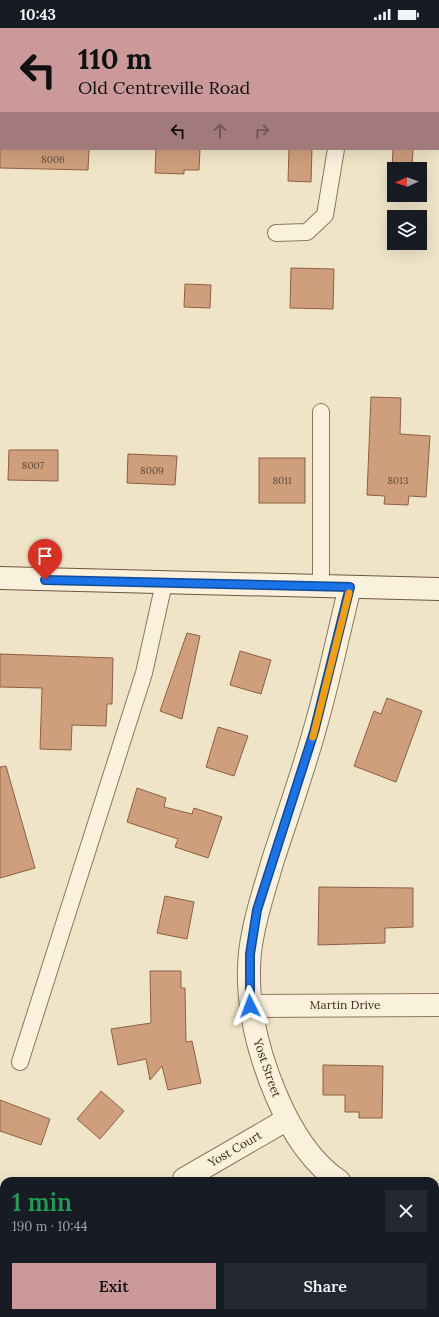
<!DOCTYPE html>
<meta charset="utf-8">
<style>
:root{--surface:#171b24;--page:#242831;--text:#f1f3f6;--muted:#9ea1a6;--accent:#cc999b}
body{margin:0;font-family:Lora,serif;background:var(--page);color:var(--text);height:100vh;display:flex;flex-direction:column;font-size:15px;white-space:nowrap}
*{box-sizing:border-box;margin:0}
p{font-size:13px;color:var(--muted)}
.icon{flex:none;width:22px;height:22px;fill:none;stroke:currentColor;stroke-width:2;stroke-linecap:round;stroke-linejoin:round}
.map{position:relative;flex:1;overflow:hidden}
.sheet{position:absolute;left:0px;top:1149px;width:439px;height:140px;display:flex;flex-direction:column;background:var(--surface);border-radius:12px 12px 0 0;box-shadow:0 4px 16px #0002}
.sheet>*{flex:none}
.guide{position:absolute;left:0px;top:0px;width:439px;height:122px;box-shadow:0 4px 16px #0002;background:#cc999b;color:#111;overflow:hidden}
.needle{width:26px;rotate:268deg}
.fabs{position:absolute;left:387px;top:134px;display:grid;gap:8px}
.fabs a{display:grid;place-items:center;width:40px;height:40px;border-radius:0px;background:var(--surface);box-shadow:0 4px 16px #0002;font-size:20px}
.pin{position:absolute;display:grid;place-items:center;width:34px;height:34px;color:#fff;margin:-41px -17px;border-radius:50% 50% 50% 0;rotate:-45deg;box-shadow:0 0 4px #0007}
.pin .icon{rotate:45deg}
.me{position:absolute;width:44px;margin:-22px;rotate:357deg;stroke-linejoin:round;filter:drop-shadow(0 0 3px #0008)}
.turn{display:flex;align-items:center;gap:14px;height:84px;padding:0 12px;font-size:18px}
.turn .icon{width:52px;height:52px;stroke-width:2.5}
.turn b{display:block;font-size:28px;line-height:34px}
.lanes{display:flex;align-items:center;height:38px;padding:0 12px;background:#0003;justify-content:center;gap:20px;direction:ltr}
.lanes .off{opacity:.35}
.round{display:grid;place-items:center;flex:none;width:42px;height:42px;border-radius:0px;background:var(--page)}
.overview{display:flex;align-items:center;justify-content:space-between;height:68px;padding:0 12px}
h1{font-size:24px;font-weight:600;line-height:30px;color:#1e9e55}
.action{display:flex;gap:8px;margin-top:auto;padding:8px 12px}
.action a{flex:1;height:46px;border-radius:0px;background:var(--accent);color:#111;font-size:16px;font-weight:600;line-height:46px;text-align:center}
.action a+a{background:var(--page);color:var(--text)}
.status{display:flex;justify-content:space-between;align-items:center;height:28px;padding:0 20px;background:var(--surface);direction:ltr}
.status svg{height:11px;fill:currentColor}
.map>svg:first-child{display:block}
</style>
<div class="status"><b>10:43</b><svg viewBox="0 0 49 12"><path d="M0 12V9h3v3zM5 12V6h3v6zM10 12V3h3v9zM15 12V0h3v12zM26 1h20v11H26zM47 4h2v5h-2z"/></svg></div>
<div class="map">
<svg width="439" height="1289" viewBox="0 0 439 1289">
<rect width="100%" height="100%" fill="#f0e4c8"/>
<!-- building -->
<g fill="#cf9f7d" stroke="#8d5f41">
<polygon points="0,121 89,121 88,142 0,140"/>
<polygon points="156,121 200,121 199,142 184,142 184,146 155,145"/>
<polygon points="289,121 312,121 311,154 288,153"/>
<polygon points="393,121 413,121 412,141 392,141"/>
<polygon points="291,240 334,241 333,281 290,280"/>
<polygon points="185,256 211,257 210,280 184,279"/>
<polygon points="371,369 401,370 400,406 430,408 426,469 409,468 408,477 384,476 385,468 367,467"/>
<polygon points="9,422 58,422 58,453 8,452"/>
<polygon points="128,426 177,428 175,457 127,455"/>
<rect x="259" y="430" width="46" height="45"/>
<polygon points="187,605 200,608 182,691 160,683"/>
<polygon points="240,623 271,632 261,666 230,657"/>
<polygon points="0,626 113,630 112,676 107,676 106,698 72,697 71,722 40,721 42,660 0,659"/>
<polygon points="387,670 422,683 396,754 354,738 374,683 381,686"/>
<polygon points="218,699 248,708 234,748 206,739"/>
<polygon points="6,738 35,840 0,850 0,739"/>
<polygon points="137,760 166,770 164,779 192,786 194,780 222,789 208,830 175,819 178,811 127,794"/>
<polygon points="319,859 413,860 413,899 385,900 385,915 318,917"/>
<polygon points="165,868 194,874 187,911 157,905"/>
<polygon points="150,943 181,943 181,960 185,960 186,1014 192,1013 201,1055 168,1062 162,1038 150,1052 146,1031 118,1037 111,1001 151,995"/>
<polygon points="323,1037 383,1038 382,1090 359,1090 359,1084 345,1084 345,1067 323,1067"/>
<polygon points="101,1063 124,1083 100,1111 77,1091"/>
<polygon points="0,1072 50,1091 41,1117 0,1103"/>
</g>
<g fill="none" stroke-linecap="round" stroke-linejoin="round">
<!-- lane casing -->
<g stroke="#8d765c" stroke-width="18">
<g id="lane">
<polyline points="276,205 307,204 325,187 336,121"/>
<polyline points="321,558 321,384"/>
<polyline points="20,1034 144,645 164,555"/>
</g>
</g>
<!-- street casing -->
<g stroke="#8d765c" stroke-width="24">
<g id="street">
<polyline points="0,5 1,5"/>
<polyline points="438,23 439,23"/>
<polyline points="251,978 439,977"/>
<polyline points="184,1151 286,1092"/>
<path d="M339,1153c-30,-20 -49,-53 -63,-86 -19,-45 -31,-93 -26,-143 4,-32 14,-61 23,-92 14,-43 29,-85 41,-128 14,-47 24,-97 36,-145"/>
<polyline points="435,1217 439,1220"/>
</g>
</g>
<!-- secondary casing -->
<g stroke="#6f573f" stroke-width="24">
<polyline id="secondary" points="0,550 439,561"/>
</g>
<!-- lane -->
<use href="#lane" stroke="#faf1dc" stroke-width="16"/>
<!-- street -->
<use href="#street" stroke="#faf1dc" stroke-width="22"/>
<!-- secondary -->
<use href="#secondary" stroke="#faf1dc" stroke-width="22"/>
</g>
<g fill="none" stroke-linecap="round" stroke-linejoin="round">
<!-- route casing -->
<g stroke="#114b97" stroke-width="10">
<polyline id="route" points="45,552 350,559 314,704 257,882 250,926 250,978"/>
</g>
<!-- route -->
<use href="#route" stroke="#1a73e8" stroke-width="7"/>
<!-- slow -->
<polyline stroke="#f59e0b" stroke-width="7" points="313,709 349,565"/>
</g>
<g text-anchor="middle" stroke-width="3" stroke-linejoin="round" paint-order="stroke">
<!-- number labels -->
<g font-size="10" fill="#624a37">
<text x="53" y="135">8006</text>
<text x="33" y="441">8007</text>
<text x="152" y="446">8009</text>
<text x="282" y="456">8011</text>
<text x="398" y="456">8013</text>
</g>
<!-- street labels -->
<g font-size="12" fill="#3d2e20" stroke="#f7eed8">
<text x="345" y="981">Martin Drive</text>
<text transform="translate(267 1040) rotate(71)" y="4">Yost Street</text>
<text transform="translate(235 1121) rotate(-30)" y="4">Yost Court</text>
</g>
</g>
</svg>
<div class="fabs">
<a><svg class="needle" viewBox="-14 -14 28 28"><path d="M0-13l5 13h-10z" fill="#e53935"/><path d="M0 13l5-13h-10z" fill="#9ea1a6"/></svg></a>
<a><svg class="icon" aria-label="layers" viewBox="0 0 24 24"><path d="M12 4l9 5-9 5-9-5zM3 14l9 5 9-5"/></svg></a>
</div>
<div class="pin" style="left:45px;top:552px;background:#d93025"><svg class="icon" aria-label="arrive" viewBox="0 0 24 24"><path d="M6 21V4h12l-3 4 3 4H6"/></svg></div>
<svg class="me" style="left:250px;top:978px" viewBox="-20 -20 40 40"><path d="M0-17L14 15 0 8-14 15z" fill="#1a73e8" stroke="#fff" stroke-width="4"/></svg>
<div class="guide">
<div class="turn"><svg class="icon" aria-label="left" viewBox="0 0 24 24"><path d="M17 20v-9H6M10 6l-5 5 5 5"/></svg><div><b>110 m</b>Old Centreville Road</div></div>
<div class="lanes"><svg class="icon" aria-label="left" viewBox="0 0 24 24"><path d="M17 20v-9H6M10 6l-5 5 5 5"/></svg><svg class="icon off" aria-label="ahead" viewBox="0 0 24 24"><path d="M12 20V5M6 11l6-6 6 6"/></svg><svg class="icon off" aria-label="right" viewBox="0 0 24 24"><path d="M7 20v-9h11M14 6l5 5-5 5"/></svg></div>
</div>
<section class="sheet">
<div class="overview"><div><h1>1 min</h1><p>190 m · 10:44</p></div><a class="round"><svg class="icon" aria-label="close" viewBox="0 0 24 24"><path d="M6 6l12 12M18 6L6 18"/></svg></a></div>
<div class="action"><a>Exit</a><a>Share</a></div>
</section>
</div>
